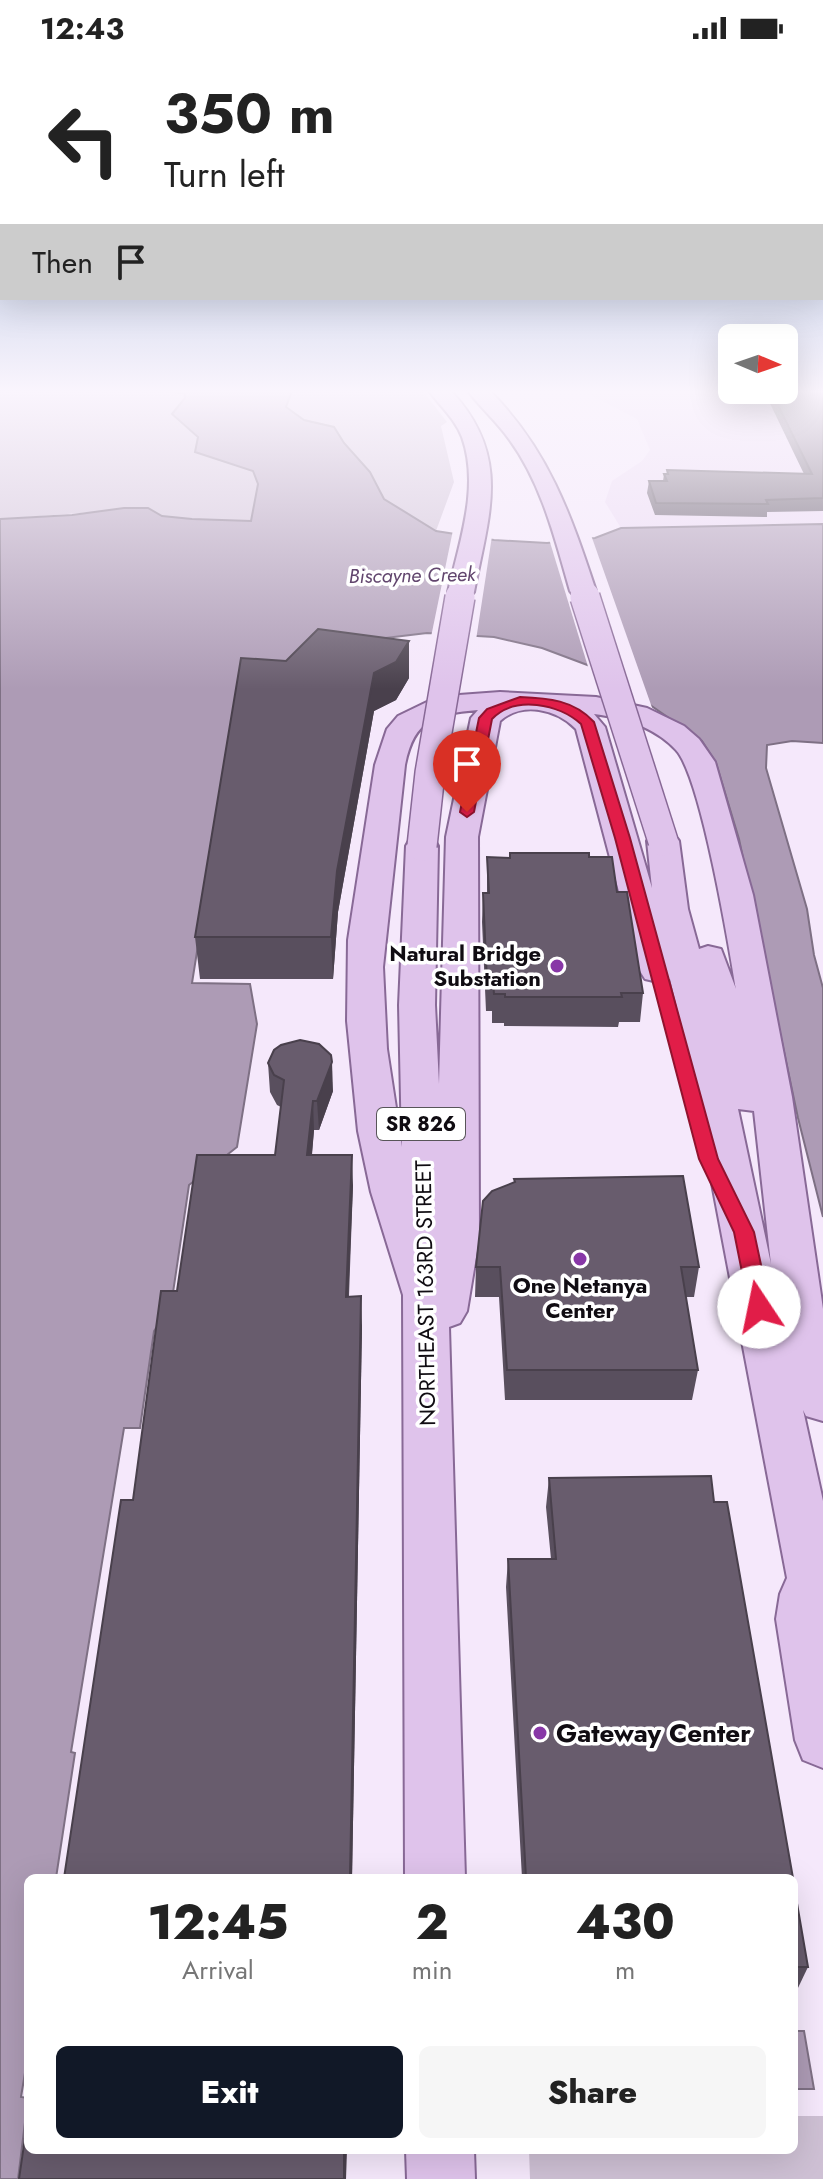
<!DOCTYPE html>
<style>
:root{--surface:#fff;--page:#f6f6f6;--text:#222;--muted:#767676;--accent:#111827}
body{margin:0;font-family:Jost,sans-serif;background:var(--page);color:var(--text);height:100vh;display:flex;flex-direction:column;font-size:30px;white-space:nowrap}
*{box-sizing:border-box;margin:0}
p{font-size:26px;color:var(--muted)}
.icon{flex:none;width:44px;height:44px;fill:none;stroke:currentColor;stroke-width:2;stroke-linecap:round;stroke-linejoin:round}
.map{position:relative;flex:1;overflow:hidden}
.panel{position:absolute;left:24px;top:1818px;width:774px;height:280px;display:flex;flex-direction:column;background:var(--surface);border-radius:12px;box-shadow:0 8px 32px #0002}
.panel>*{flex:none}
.top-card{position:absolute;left:0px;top:0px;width:824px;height:244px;box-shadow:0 8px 32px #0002;background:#fff;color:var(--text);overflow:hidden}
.needle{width:52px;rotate:92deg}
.fabs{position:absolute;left:718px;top:268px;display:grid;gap:16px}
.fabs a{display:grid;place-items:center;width:80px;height:80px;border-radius:12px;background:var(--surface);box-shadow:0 8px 32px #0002;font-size:40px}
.pin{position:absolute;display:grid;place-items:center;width:68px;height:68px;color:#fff;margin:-82px -34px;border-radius:50% 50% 50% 0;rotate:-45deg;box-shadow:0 0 8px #0007}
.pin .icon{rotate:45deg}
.me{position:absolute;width:88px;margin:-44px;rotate:349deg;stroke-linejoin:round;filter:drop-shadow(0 0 6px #0008)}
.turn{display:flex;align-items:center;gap:28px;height:168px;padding:0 32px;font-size:36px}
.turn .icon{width:104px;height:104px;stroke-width:2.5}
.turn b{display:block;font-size:56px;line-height:68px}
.then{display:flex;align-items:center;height:76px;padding:0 32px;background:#0003;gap:16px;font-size:30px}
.eta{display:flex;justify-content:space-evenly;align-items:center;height:136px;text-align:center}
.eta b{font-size:48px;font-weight:800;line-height:56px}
.action{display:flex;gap:16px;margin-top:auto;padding:16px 32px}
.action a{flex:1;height:92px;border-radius:12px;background:var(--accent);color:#fff;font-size:32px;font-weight:800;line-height:92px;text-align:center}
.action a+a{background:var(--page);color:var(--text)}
.status{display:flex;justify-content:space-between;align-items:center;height:56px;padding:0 40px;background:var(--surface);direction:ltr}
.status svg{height:22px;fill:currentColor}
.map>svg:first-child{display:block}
</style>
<div class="status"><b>12:43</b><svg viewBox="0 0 49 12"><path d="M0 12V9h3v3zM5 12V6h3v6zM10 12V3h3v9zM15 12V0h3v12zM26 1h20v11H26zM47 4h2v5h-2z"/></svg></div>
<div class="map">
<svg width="823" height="2123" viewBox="0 0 823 2123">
<rect width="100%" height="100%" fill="#f5e8fb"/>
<!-- built -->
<polygon fill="#ebd9f3" points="583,335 823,335 823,468 621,472 605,446 612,425 642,405 650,394 637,363"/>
<!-- green -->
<g fill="#cec0d4">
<polygon points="0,335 423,335 447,366 441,370 454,426 436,475 192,463 162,460 147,452 0,463"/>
<polygon points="797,2060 823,2060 823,2123 530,2123 529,2094 794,2094"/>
</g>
<!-- water -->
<g fill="#ad9bb5" stroke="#7e7084" stroke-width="2">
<polygon points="184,335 292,335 286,351 304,364 334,371 344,387 370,416 384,443 436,475 494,484 547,487 595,482 621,472 823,468 823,687 792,685 767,689 766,712 807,853 814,899 823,932 823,1161 798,1062 739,783 716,707 702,685 598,613 542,592 494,581 427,577 369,584 239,632 192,927 250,928 257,968 237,1091 189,1129 171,1250 154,1275 140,1372 124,1372 71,1696 75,1697 56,1822 28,1822 28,1999 21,2041 28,2042 18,2123 0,2123 0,463 72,459 124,452 148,452 162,460 192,463 251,465 258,428 253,415 195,396 198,381 172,358 185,342"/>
<polygon points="794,1975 804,1975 814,2033 794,2033"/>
</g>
<!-- pier -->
<g fill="#f5e8fb">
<polygon points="453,474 492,480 476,584 431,581"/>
<polygon points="591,479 655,660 589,614 549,483"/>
</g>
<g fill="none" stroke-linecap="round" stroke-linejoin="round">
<!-- stream -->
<polyline stroke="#7e7084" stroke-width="4" points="172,335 183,336"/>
<!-- primary casing -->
<g stroke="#886996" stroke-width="4">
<g id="primary">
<path d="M429,335h22c61,65 38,123 23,201l-4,5h-18l-4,-5c11,-49 32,-105 14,-155 -7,-18 -21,-30 -33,-46z"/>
<path d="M468,335h22c59,60 80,122 106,200l-4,5h-18l-4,-5c-15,-52 -28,-107 -61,-152 -12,-17 -28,-31 -41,-48z"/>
<path d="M500,636l96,5 51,11 37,18 15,13 16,23 38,133 39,202 31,212v112l-17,-5 -3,-6 20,91v267l-20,-8 -8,-20 -19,-121 4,-25 7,-16 -103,-542 -14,-57 -12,3 -13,-3 -5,-8 -64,-242c-19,-20 -54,-28 -76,-8l-22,116 1,402 -12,72 -7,12 -11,4 16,551h-60l-2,-583 -32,-103 -13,-61 -11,-110 1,-81 27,-175 12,-36 11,-13 31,-15 30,-6zM478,654l-7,8 -25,119 -7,247 -4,-79 3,-159 -4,-7 -12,-3 -12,3 -4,7 -7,159 3,142 -15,-98 -4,-82 22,-202c9,-46 30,-51 73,-55zM594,658c30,4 61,13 82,36 25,27 53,196 60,239l-15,-40 -13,-3 -9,3 -11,-40 -9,-68 -5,-7 -11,-3 -11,3 -5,7 5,47 -47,-161zM738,1053l16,2 17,153z"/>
<polygon points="406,2094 474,2094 475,2123 407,2123"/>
</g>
</g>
<!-- primary -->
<use href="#primary" fill="#dfc3eb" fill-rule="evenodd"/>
<!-- primary-bridge-far1 casing -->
<g stroke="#886996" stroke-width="25" stroke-linecap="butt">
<g id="primary-bridge-far1">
<polyline points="583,535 585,543"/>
<polyline points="460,543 461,536"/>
</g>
</g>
<!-- primary-bridge casing -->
<g stroke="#886996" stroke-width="32" stroke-linecap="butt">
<g id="primary-bridge">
<polyline points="585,541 663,785"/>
<polyline points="422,790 430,717 460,541"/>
</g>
</g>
<!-- primary-bridge-far1 -->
<use href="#primary-bridge-far1" stroke="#dfc3eb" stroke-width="23"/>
<!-- primary-bridge -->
<use href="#primary-bridge" stroke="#dfc3eb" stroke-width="29"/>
</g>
<!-- wall -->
<g fill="#594f5e">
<polygon points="764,335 823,335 823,455 767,456 767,461 655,459 647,437 649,425 663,425 664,418 667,418 667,414 804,418"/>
<polygon points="241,602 409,622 396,644 374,655 338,856 333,923 200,923 195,881"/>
<polygon points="487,801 589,801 617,836 643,937 640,966 619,966 618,971 504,970 504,967 492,967 492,955 486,955 482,866 483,837 487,837"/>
<polygon points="268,1007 333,1035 319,1074 314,1074 312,1099 353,1129 349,1240 362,1270 352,1822 64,1822 133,1444 177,1235 275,1099 281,1051 277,1049 270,1036"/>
<polygon points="476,1211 699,1211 694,1241 686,1241 698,1314 692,1344 505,1344 499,1241 475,1241"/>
<polygon points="549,1422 714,1446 793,1822 522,1822 506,1531 508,1503 551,1503 546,1451"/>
<polygon points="794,1830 808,1911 797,1934 794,1934"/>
</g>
<!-- shaded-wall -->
<g fill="#49404c">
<polygon points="409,585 409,622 396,644 374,655 338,856 333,923 331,881 337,815 374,617"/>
<polygon points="332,1006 333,1035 319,1074 317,1045"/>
<polygon points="313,1045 314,1074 309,1129 307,1099"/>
<polygon points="352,1099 353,1129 347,1270 346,1241"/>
<polygon points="361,1240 362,1270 352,1822 350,1822"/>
<polygon points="344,2094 347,2094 346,2123 344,2123"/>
</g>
<!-- building -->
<g fill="#685c6d" stroke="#49404c" stroke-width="2">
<polygon points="771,335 823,335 823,442 766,444 768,448 656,447 649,425 667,425 664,418 668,418 667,414 812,418"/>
<polygon points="318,573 409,585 396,606 374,617 337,815 331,881 195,881 241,602 286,605"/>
<polygon points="510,797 589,797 589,801 612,801 617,836 627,836 643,937 621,937 622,941 505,941 505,938 494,938 493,926 487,926 483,837 489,837 487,801 510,802"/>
<polygon points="300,984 319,988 331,999 332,1006 317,1045 313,1045 307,1099 352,1099 346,1241 361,1240 350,1822 64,1822 121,1444 133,1444 161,1235 177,1235 197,1099 275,1099 284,1024 274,1019 268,1007 274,994 281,989"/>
<polygon points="683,1120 699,1211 681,1211 698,1314 507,1314 500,1211 476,1211 483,1145 492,1135 515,1126 514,1123"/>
<polygon points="711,1420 714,1446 727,1446 793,1822 526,1822 508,1503 556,1503 549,1422"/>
<polygon points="794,1830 808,1911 794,1911"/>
<polygon points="28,2061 28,2094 344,2094 344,2123 19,2123"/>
</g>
<!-- sky -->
<linearGradient id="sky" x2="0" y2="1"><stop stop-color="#90aad4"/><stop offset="0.53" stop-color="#faf5fd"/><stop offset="1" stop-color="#faf5fd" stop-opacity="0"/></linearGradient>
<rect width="823" height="633" fill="url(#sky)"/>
<!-- route -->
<path fill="#e11d48" stroke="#92132f" stroke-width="2" d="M520,641c28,1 54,3 74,25l36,116 88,321 36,73 16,75 -3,6h-15l-3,-6 -15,-75 -35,-73 -84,-321 -34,-114c-22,-20 -66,-29 -89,-5l-18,93 -7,5 -7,-5 19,-94 8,-9z"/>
<!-- markers -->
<g fill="#8837a7" stroke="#fff" stroke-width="3">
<circle cx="557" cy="910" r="8"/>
<circle cx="580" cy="1203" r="8"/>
<circle cx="540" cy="1677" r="8"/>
</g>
<g text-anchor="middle" stroke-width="7" stroke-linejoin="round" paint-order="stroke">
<!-- far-water labels -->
<g font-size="20" font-style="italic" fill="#62466e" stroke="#fff">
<text transform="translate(412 519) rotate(-1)" y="7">Biscayne Creek</text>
</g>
<!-- shield labels -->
<rect fill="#fff" stroke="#585559" stroke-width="2" x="377" y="1052" width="88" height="32" rx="6"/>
<g font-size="20" font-weight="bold" fill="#100c12">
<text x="421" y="1075">SR 826</text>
</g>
<!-- poi labels -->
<g font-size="22" font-weight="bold" fill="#100c12" stroke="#fff" text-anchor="end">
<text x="541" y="905">Natural Bridge<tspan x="541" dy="25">Substation</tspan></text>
<text x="580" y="1237" text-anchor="middle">One Netanya<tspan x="580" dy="25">Center</tspan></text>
</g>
<!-- street labels -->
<g font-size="22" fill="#100c12" stroke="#fff">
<text transform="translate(425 1237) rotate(-91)" y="8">NORTHEAST 163RD STREET</text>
</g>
<!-- near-poi labels -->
<g font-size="26" font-weight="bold" fill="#100c12" stroke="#fff" text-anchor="start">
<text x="556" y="1686">Gateway Center</text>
</g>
</g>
</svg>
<div class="fabs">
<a><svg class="needle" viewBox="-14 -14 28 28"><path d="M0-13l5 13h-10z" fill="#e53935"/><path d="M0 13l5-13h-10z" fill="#767676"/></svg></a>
</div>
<div class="pin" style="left:467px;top:756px;background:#d93025"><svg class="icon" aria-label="arrive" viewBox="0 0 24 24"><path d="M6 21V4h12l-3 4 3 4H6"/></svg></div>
<svg class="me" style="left:759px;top:1251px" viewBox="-20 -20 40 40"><circle r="19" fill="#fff"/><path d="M0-13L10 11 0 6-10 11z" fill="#e11d48"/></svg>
<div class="top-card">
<div class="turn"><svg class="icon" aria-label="left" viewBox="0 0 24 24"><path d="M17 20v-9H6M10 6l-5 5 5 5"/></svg><div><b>350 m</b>Turn left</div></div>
<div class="then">Then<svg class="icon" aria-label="arrive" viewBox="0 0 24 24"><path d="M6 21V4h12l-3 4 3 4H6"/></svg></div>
</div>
<section class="panel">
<div class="eta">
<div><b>12:45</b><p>Arrival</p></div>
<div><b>2</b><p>min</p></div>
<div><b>430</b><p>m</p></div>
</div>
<div class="action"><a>Exit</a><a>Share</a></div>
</section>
</div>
